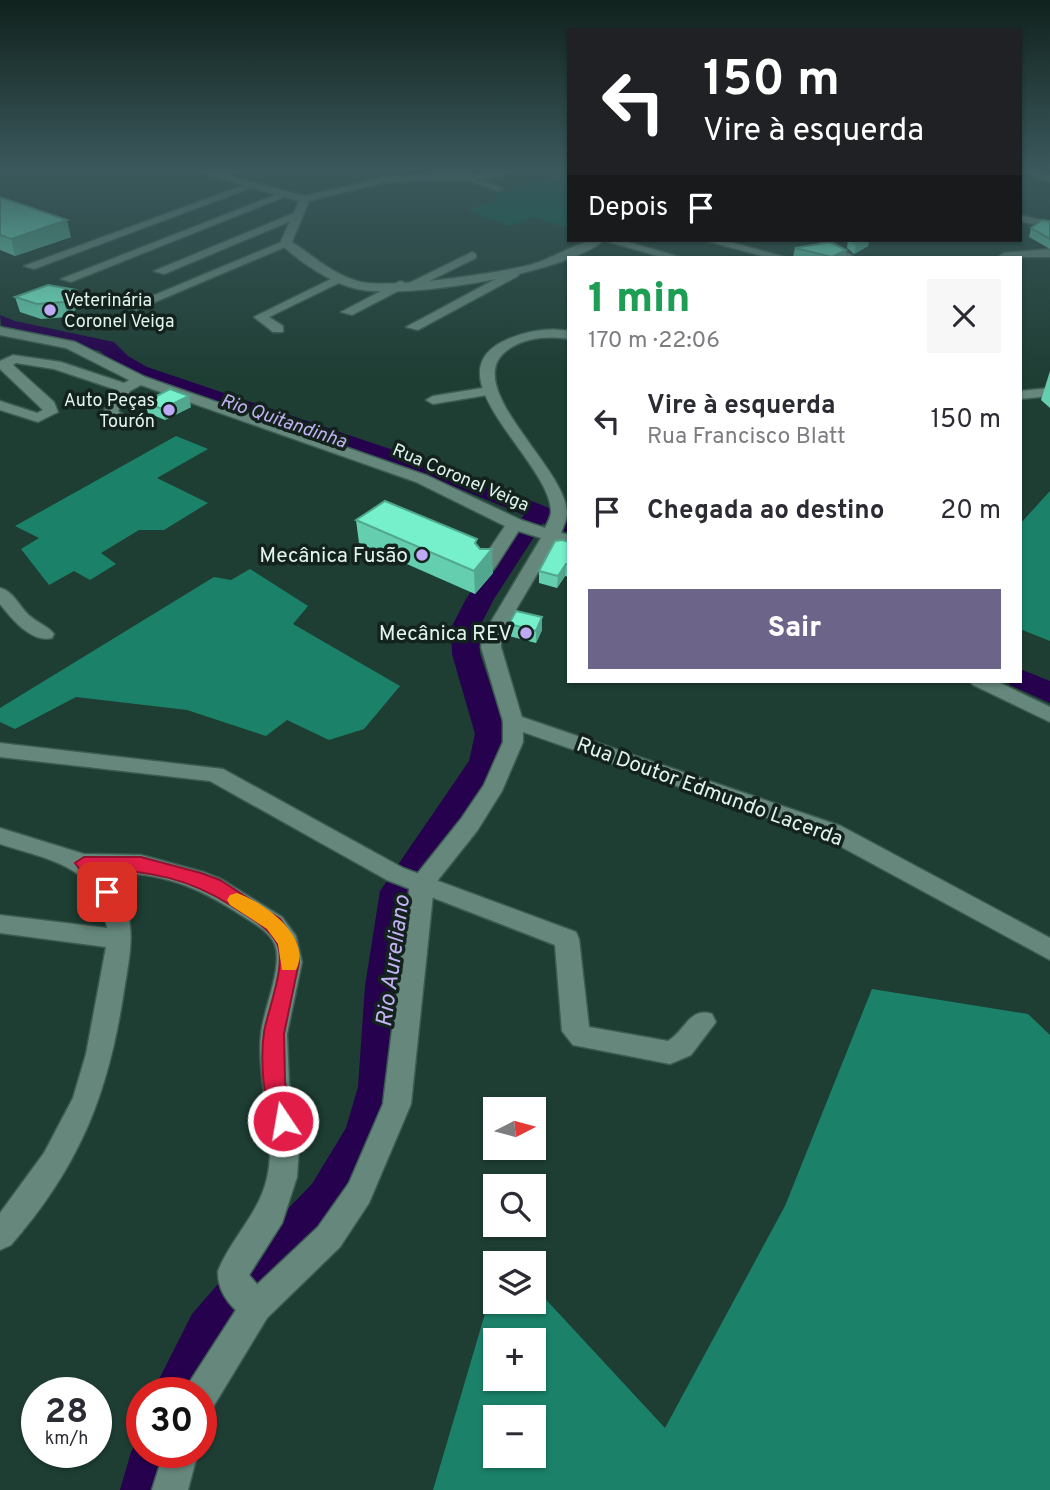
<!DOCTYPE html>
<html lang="pt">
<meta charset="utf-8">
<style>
:root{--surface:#fff;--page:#f7f7f7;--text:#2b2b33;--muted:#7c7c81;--accent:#6d648a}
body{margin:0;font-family:Overpass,sans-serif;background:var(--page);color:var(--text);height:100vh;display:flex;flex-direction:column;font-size:26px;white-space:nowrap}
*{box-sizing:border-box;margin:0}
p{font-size:23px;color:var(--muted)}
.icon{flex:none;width:38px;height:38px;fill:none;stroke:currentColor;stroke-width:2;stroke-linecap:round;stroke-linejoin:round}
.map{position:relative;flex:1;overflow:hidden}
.sheet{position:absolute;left:567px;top:256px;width:455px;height:427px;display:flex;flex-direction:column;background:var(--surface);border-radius:0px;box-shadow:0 2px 5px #0004}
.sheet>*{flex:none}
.top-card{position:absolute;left:567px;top:28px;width:455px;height:214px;border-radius:0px;box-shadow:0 2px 5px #0004;background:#202124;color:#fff;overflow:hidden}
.needle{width:46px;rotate:84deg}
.fabs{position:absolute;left:483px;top:1097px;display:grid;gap:14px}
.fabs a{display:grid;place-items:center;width:63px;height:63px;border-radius:0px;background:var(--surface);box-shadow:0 2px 5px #0004;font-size:35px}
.speed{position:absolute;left:21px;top:1377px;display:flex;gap:14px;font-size:35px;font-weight:700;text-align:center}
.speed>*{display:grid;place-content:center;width:91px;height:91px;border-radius:50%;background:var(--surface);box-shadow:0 2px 5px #0004;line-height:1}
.speed small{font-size:18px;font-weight:400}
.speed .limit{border:10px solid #d22;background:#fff;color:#111}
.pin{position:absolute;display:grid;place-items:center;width:60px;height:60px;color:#fff;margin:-30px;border-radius:14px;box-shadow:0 4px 10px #0006}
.me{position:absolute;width:77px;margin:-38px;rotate:348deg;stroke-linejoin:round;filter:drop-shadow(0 0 5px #0008)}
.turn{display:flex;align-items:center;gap:24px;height:147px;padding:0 21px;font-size:32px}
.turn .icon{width:91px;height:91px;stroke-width:2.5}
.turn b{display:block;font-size:49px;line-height:60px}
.then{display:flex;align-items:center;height:66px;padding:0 21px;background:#0003;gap:14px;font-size:26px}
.round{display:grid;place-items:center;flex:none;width:74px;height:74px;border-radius:0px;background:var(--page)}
.summary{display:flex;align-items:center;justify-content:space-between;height:119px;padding:0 21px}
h1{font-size:42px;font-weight:800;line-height:52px;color:#1e9e55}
.button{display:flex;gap:14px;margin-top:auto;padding:14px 21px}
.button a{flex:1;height:80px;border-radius:0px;background:var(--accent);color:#fff;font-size:28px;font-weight:800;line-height:80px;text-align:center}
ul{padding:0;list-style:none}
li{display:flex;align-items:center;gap:21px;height:91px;padding:0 21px}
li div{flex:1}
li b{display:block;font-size:26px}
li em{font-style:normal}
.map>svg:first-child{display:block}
</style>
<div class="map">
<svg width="1050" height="1490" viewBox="0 0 1050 1490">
<rect width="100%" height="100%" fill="#1e3e34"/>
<!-- green -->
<polygon fill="#005c48" points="565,173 569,174 569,228 534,217 510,226 467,210 499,199 491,195"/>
<!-- forest -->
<g fill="#1b8269" fill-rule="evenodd">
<polygon points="176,436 208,449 157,478 208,503 164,530 139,530 101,553 116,564 90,580 74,571 49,585 21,549 39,538 15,526"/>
<polygon points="1050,491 1050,641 1020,629 1020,524"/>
<polygon points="250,569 308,606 293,624 400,686 364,729 329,740 287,720 266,736 187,710 76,697 15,729 0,722 0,708 214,577 231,580"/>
<path d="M872,989l156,25 22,21v455h-617l59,-200h3v12h39v-11h4l127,137 120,-222zM495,1340h39v39h-39zM495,1418h39v38h-39z"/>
</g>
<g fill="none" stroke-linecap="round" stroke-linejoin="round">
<!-- river -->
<g fill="#25014e" fill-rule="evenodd">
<polygon points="0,315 15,321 114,342 128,356 147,367 464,474 569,516 569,533 543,523 494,599 479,628 480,654 507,734 501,762 416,893 403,986 400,1087 386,1134 344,1214 277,1285 226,1348 201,1397 201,1393 152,1393 192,1314 245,1253 312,1184 346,1128 358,1087 365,986 380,891 469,761 475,734 452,654 451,628 466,599 524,515 448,484 133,375 114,364 100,351 2,330"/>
<polygon points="1020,669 1050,681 1050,703 1010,685 1007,681 1020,681"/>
<polygon points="142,1433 142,1452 183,1452 172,1490 120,1490 131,1452"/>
</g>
<!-- street casing -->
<g stroke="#3c5b52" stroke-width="3">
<g id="street">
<polygon points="237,167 251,167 222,179 213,177"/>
<polygon points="1020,167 1050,175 1050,182 1020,171"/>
<polygon points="467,176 503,188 498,191 467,180"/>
<polygon points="247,184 256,186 34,269 24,266"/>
<polygon points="280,193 289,195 71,282 61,279"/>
<polygon points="299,211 303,212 303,216 164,274 154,271"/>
<polygon points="286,240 292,243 290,245 136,310 126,307"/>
<polygon points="602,240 621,240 680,257 661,257"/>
<polygon points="472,252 476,254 476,258 417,287 407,284"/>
<polygon points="514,269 520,273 518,276 418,330 406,327"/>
<polygon points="337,276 347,279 269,317 283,326 283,332 273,332 254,317"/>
<polygon points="400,281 404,282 404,288 352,315 341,312"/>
<polygon points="13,355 61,362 124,383 135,377 145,377 145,383 130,391 118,411 132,421 125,425 106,416 104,411 117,390 54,369 16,363 13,365 54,402 58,412 38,422 0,410 0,401 37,413 43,410 0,369 0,361"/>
<polygon points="489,387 494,388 494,394 433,404 426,400 433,396"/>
<polygon points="1050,388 1050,396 1020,399 1020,391"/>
<polygon points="515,519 523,524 496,566 493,570 481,570 478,566 509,520"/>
<path d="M0,588c14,3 20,20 30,28 8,7 18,10 24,18l-2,4c-21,5 -40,-19 -52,-34z"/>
<polygon points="513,714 841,826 1050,938 1050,960 825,838 506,726 503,721 506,716"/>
<path d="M0,743l223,26 180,99 173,64 3,7 10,88 79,14c17,-10 22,-35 44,-27l4,8 -25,33 -21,9 -97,-19 -11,-14 -7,-86 -168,-65 -177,-99 -210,-24z"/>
<path d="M0,828l84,26 57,1 62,17 18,7 61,38 14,19 6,26 -15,72 2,48 10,65 -2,30 -15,46 -33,52 18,21 5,11 -5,11 -11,5c-21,-9 -39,-29 -38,-52 13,-33 41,-57 49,-93 11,-47 -11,-96 -6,-144 2,-24 22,-66 14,-89 -5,-13 -20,-21 -31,-28 -49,-32 -80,-44 -139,-45 36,44 26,73 18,125 -16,101 -45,171 -112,248l-11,5v-37l44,-60 29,-55 13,-44 20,-107 -106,-14v-18l107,13c-6,-62 -58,-68 -107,-84z"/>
</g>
</g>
<!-- secondary casing -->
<g stroke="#3c5b52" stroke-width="3">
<g id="secondary">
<path d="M179,167h16l110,29 81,-19 61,-5 33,2 24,-7h15c-28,21 -98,10 -135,16 -25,5 -50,12 -75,18l-17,41c21,14 41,32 65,39 29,9 144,-8 176,-17 24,-7 46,-25 71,-24 -36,33 -198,60 -247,49 -26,-6 -58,-27 -77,-46l19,-42z"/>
<polygon points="1020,215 1050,222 1050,228 1020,221"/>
<polygon points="703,240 722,240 785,257 766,257"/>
<polygon points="817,240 830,240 854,257 841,257"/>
<polygon points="1050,249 1050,257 998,257 1004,253"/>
<path d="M0,327l75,15 70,35 283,99 93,44 24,8c2,-4 5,-10 6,-15 2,-50 -124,-138 -45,-173 20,-9 41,-13 63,-9v8c-20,-3 -40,-2 -57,8 -60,34 55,120 55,166 0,6 -4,14 -6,20l8,2v11l-13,-4 -55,93v12l22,74v21l-21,49 -25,40 -43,54 -23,219 -42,99 -29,44 -73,71 -54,89 -12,5v-19h-16l4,-10 56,-87 73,-69 31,-44 34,-79 27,-221 51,-64 23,-34 19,-43v-21l-22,-74 2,-12 58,-97 -32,-10 -93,-46 -281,-99 -69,-35 -66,-13z"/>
<polygon points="970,681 996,681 1050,707 1050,722 973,685"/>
<polygon points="164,1452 198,1452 188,1490 152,1490"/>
</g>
</g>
<!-- street -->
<use href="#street" fill="#66887c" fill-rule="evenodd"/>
<!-- secondary -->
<use href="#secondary" fill="#66887c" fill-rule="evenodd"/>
</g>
<!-- wall -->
<g fill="#65ceaf">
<polygon points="0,197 71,237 15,256 0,250"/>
<polygon points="1050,221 1050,249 1029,237 1031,228"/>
<polygon points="848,240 869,240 868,246 854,254 847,248"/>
<polygon points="795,248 846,250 845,257 793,257"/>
<polygon points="48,285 80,305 68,317 41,319 20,312 15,297"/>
<polygon points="1050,371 1050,408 1041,400"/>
<polygon points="145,402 191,407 165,420 148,413"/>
<polygon points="356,520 477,546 493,573 475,594 359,543"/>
<polygon points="569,542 569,577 565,576 557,588 539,583 539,571"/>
<polygon points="509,624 542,630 536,643 509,636"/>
</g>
<!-- shaded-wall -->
<g fill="#52a88e">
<polygon points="67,220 71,237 15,256 11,239"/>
<polygon points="864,240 869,240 868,246 854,254 856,244"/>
<polygon points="846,250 845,257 834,257"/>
<polygon points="76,290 80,305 68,317 64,302"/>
<polygon points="189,396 191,407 165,420 162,409"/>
<polygon points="492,549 493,573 475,594 474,571"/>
<polygon points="566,564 565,576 557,588 558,576"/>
<polygon points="542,617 542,630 536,643 536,631"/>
</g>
<!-- building -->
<g fill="#75f0cb" stroke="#52a88e" stroke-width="2">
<polygon points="0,197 67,220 11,239 0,235"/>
<polygon points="1042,220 1050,221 1050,239 1031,228"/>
<polygon points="849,240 864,240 856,244"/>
<polygon points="830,242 846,250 832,257 795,248"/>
<polygon points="48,285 76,290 64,302 37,304 15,297"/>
<polygon points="170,389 189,396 162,409 145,402"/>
<polygon points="385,501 477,539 475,543 480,549 492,549 474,571 356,520"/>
<polygon points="562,540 569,542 569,565 566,564 558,576 539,571 555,541"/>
<polygon points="516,611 542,617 536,631 509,624"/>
</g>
<!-- sky -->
<linearGradient id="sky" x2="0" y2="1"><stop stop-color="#10221d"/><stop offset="0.45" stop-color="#3b585c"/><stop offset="1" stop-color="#3b585c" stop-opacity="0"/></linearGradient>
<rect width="1050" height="375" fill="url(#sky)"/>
<!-- route -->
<path fill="#e11d48" stroke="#92132f" stroke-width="2" d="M84,857h57l60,16 19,7 60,39 16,24 3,19 -15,72 1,48 9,39 -3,6 -8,3 -8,-3c-12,-26 -15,-66 -11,-95 4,-23 23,-68 13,-89 -9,-17 -30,-27 -45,-37 -42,-27 -83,-36 -132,-36l16,22 -9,7 -6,-2 -26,-34z"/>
<!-- slow -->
<path fill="#f59e0b" d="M237,893c26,9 76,44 59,77h-14l-4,-26 -11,-15 -37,-24 -3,-5 3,-5z"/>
<!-- markers -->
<g fill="#bda9f5" stroke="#14221d" stroke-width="2.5">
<circle cx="50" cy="310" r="7"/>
<circle cx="169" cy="410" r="7"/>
<circle cx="422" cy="555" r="7"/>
<circle cx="526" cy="633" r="7"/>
</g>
<g text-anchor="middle" stroke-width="7" stroke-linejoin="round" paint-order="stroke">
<!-- far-poi labels -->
<g font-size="18" fill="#e0f3ec" stroke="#14221d" text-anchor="start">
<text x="64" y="306">Veterinária<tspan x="64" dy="21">Coronel Veiga</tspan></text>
<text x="155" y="406" text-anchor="end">Auto Peças<tspan x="155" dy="21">Tourón</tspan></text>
</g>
<!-- far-street labels -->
<g font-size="18" fill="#e0f3ec" stroke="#14221d">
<text transform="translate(461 477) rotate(23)" y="6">Rua Coronel Veiga</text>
</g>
<!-- far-water labels -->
<g font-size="19" font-style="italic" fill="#c2b2f3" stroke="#14221d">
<text transform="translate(284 420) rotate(19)" y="7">Rio Quitandinha</text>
</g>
<!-- poi labels -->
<g font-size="21" fill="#e0f3ec" stroke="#14221d" text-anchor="end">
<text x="408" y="562">Mecânica Fusão</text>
<text x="512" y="640">Mecânica REV</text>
</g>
<!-- street labels -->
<g font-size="21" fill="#e0f3ec" stroke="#14221d">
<text transform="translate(710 791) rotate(20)" y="7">Rua Doutor Edmundo Lacerda</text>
</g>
<!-- water labels -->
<g font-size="23" font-style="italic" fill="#c2b2f3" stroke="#14221d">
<text transform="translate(392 961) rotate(-82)" y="8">Rio Aureliano</text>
</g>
</g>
</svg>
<div class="fabs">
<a><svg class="needle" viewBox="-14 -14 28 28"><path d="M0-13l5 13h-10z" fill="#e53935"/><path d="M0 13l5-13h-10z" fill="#7c7c81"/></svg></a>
<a><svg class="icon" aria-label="search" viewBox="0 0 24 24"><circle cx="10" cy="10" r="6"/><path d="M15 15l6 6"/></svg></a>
<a><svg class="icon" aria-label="layers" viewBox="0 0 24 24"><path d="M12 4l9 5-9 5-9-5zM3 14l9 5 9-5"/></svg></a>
<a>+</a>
<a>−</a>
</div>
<div class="speed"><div>28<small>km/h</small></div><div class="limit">30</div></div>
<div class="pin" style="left:107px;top:892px;background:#d93025"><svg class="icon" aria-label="arrive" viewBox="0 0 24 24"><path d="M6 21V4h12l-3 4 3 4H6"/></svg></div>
<svg class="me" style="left:283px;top:1121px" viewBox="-20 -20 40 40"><circle r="17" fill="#e11d48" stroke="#fff" stroke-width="3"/><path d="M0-11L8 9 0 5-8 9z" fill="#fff"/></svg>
<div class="top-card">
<div class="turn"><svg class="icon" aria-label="left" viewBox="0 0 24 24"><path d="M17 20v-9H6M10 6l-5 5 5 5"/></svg><div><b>150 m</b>Vire à esquerda</div></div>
<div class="then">Depois<svg class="icon" aria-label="arrive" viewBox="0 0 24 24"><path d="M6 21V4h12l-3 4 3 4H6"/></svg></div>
</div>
<section class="sheet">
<div class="summary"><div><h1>1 min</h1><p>170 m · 22:06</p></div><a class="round"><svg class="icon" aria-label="close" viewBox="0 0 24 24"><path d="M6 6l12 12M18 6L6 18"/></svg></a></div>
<ul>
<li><svg class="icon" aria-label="left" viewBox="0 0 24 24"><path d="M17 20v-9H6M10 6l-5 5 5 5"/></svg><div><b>Vire à esquerda</b><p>Rua Francisco Blatt</p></div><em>150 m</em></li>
<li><svg class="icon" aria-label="arrive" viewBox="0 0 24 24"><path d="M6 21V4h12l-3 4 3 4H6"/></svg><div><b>Chegada ao destino</b></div><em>20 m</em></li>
</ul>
<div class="button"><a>Sair</a></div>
</section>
</div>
